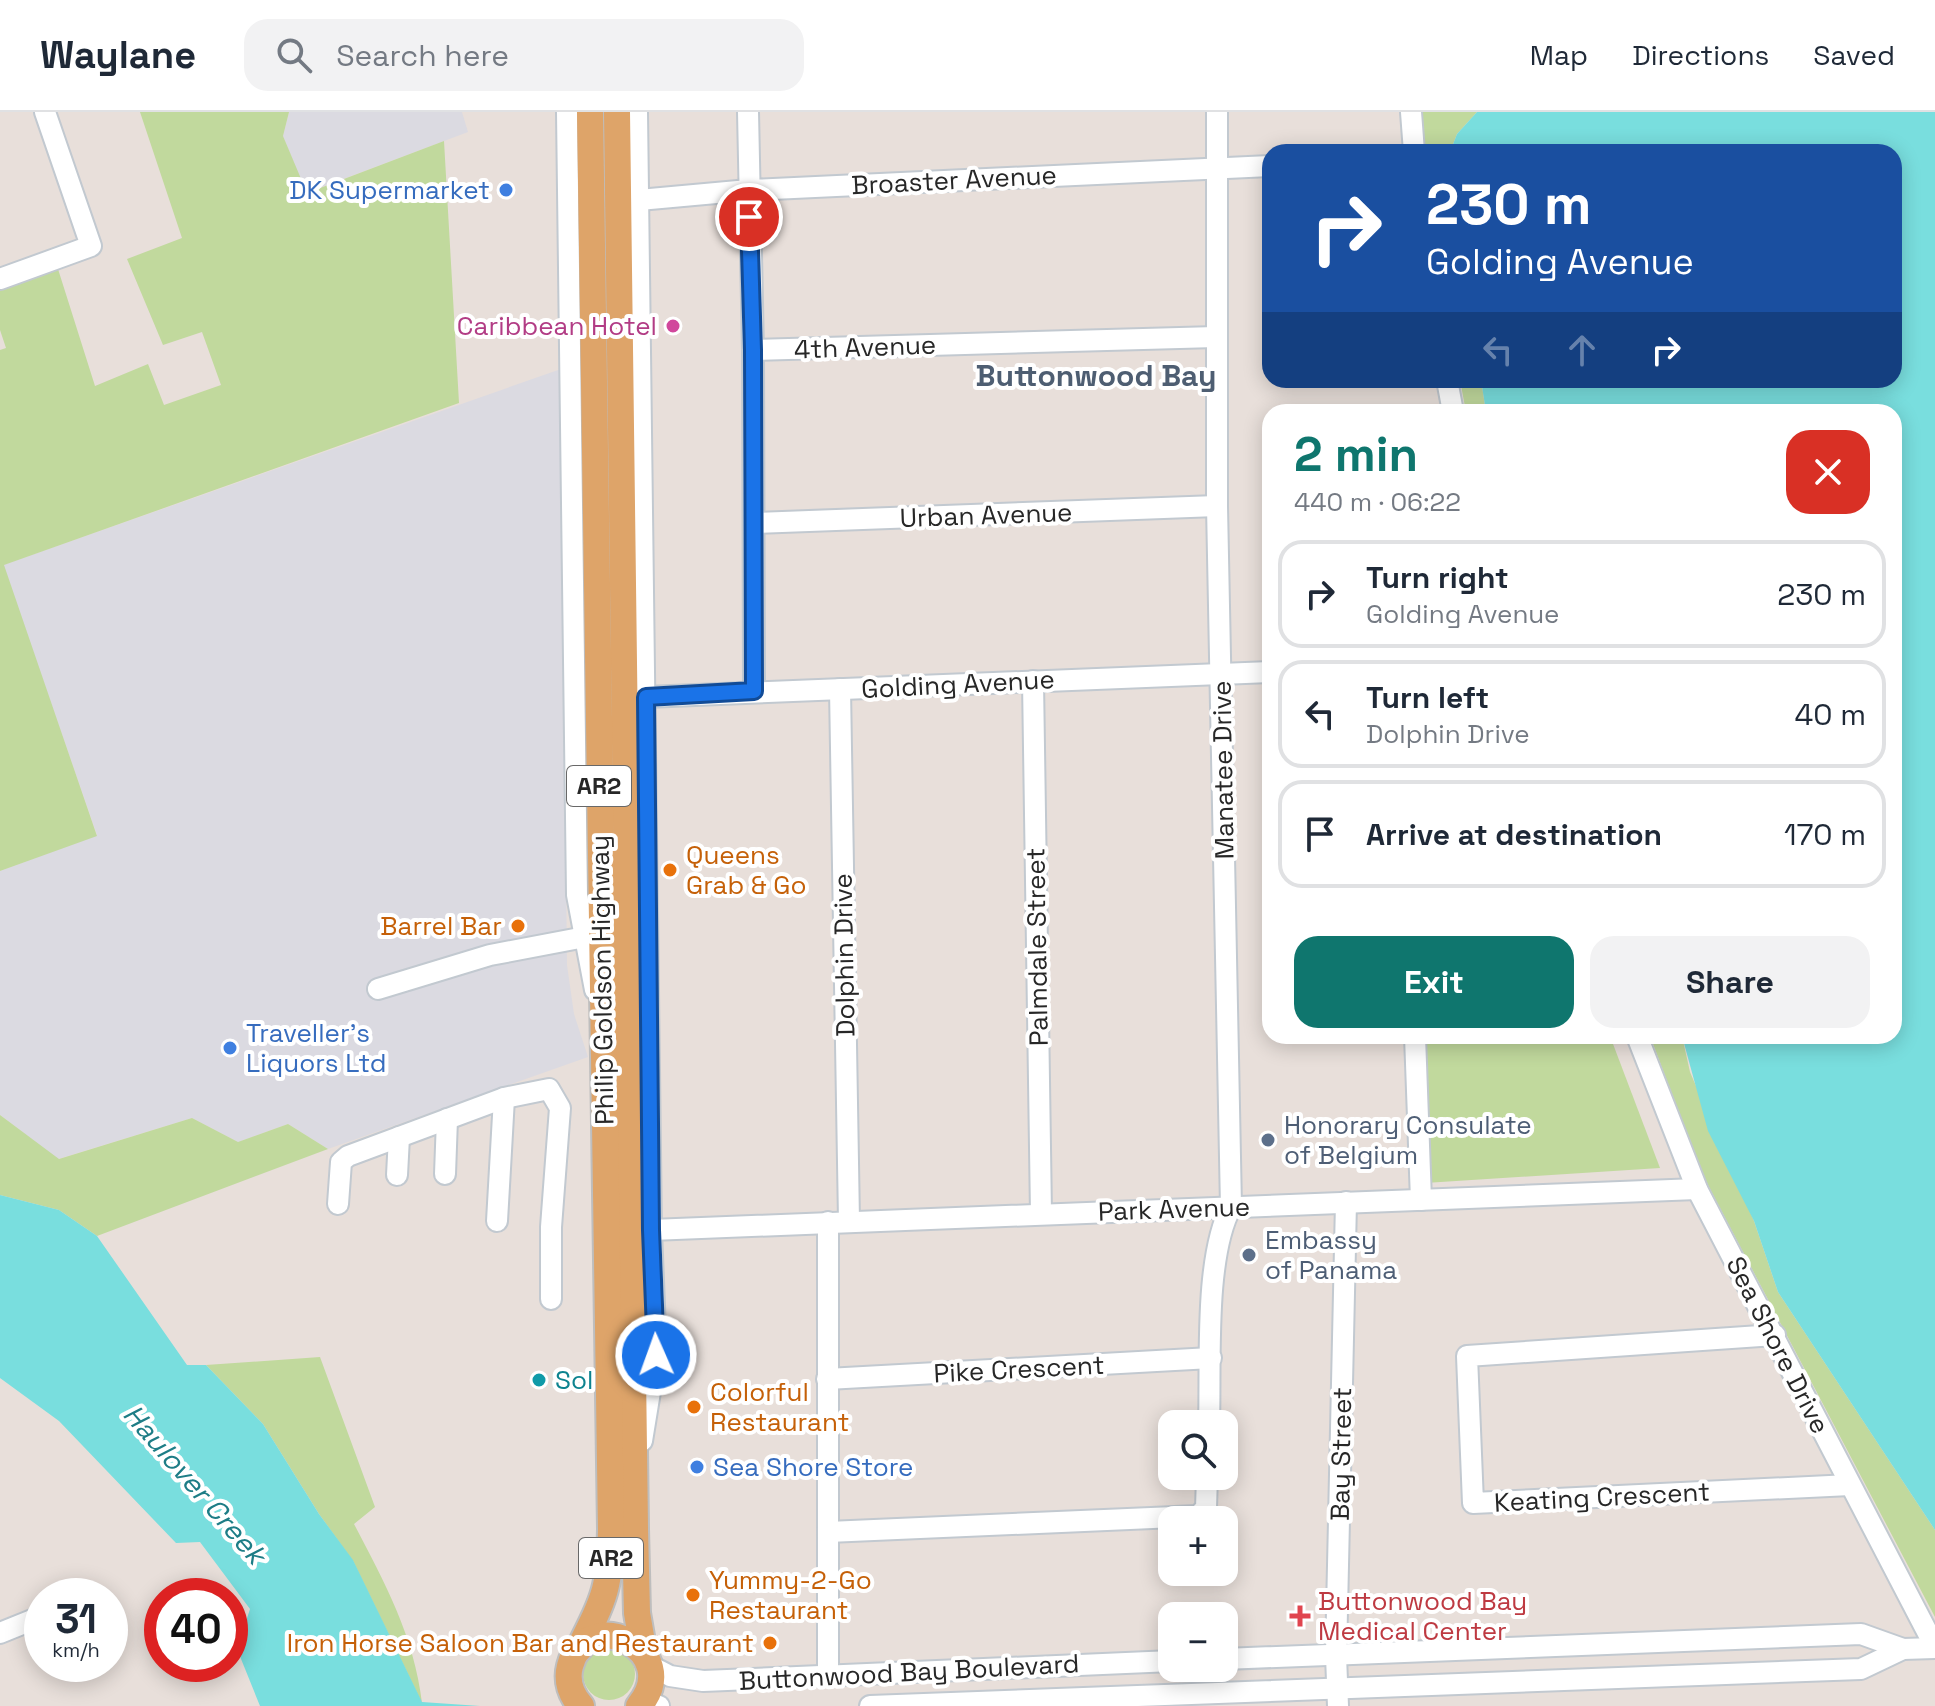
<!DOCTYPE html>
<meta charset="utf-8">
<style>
:root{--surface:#fff;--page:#f2f2f3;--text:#1f2937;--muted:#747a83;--line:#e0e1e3;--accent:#0f766e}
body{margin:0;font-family:"Space Grotesk",sans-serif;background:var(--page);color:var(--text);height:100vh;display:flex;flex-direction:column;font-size:30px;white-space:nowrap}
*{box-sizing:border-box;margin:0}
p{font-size:26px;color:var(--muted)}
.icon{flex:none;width:44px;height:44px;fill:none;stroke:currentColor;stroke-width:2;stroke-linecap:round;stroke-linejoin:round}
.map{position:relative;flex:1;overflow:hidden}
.side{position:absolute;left:1262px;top:292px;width:640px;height:640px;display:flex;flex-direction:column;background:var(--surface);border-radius:24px;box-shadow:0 4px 20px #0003}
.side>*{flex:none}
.hud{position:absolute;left:1262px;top:32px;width:640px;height:244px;border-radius:24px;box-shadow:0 4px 20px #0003;background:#1a4fa0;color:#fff;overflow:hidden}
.controls{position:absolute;left:1158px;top:1298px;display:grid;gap:16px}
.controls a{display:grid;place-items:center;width:80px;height:80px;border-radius:16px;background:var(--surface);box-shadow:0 4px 20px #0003;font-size:40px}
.speed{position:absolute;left:24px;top:1466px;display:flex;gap:16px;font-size:40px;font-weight:700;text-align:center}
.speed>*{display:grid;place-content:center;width:104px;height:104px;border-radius:50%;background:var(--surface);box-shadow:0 4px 20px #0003;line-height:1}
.speed small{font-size:20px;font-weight:400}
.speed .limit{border:12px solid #d22;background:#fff;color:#111}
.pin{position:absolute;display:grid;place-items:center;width:68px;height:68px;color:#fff;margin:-34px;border:4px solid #fff;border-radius:50%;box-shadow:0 2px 8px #0007}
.me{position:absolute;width:88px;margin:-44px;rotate:358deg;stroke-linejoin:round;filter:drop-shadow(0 0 6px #0008)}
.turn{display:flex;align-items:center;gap:28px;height:168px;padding:0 32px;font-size:36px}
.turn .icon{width:104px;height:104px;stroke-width:2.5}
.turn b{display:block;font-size:56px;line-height:68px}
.lanes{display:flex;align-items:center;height:76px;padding:0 32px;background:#0003;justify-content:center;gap:40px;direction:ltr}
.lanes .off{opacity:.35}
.round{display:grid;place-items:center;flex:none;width:84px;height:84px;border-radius:24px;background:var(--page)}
.headline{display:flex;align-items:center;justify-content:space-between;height:136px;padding:0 32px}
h1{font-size:48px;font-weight:800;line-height:60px;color:var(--accent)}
.button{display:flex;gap:16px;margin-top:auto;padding:16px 32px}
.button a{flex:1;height:92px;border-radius:24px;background:var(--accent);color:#fff;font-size:32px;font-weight:800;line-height:92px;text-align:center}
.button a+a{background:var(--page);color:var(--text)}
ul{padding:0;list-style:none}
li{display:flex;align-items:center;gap:24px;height:108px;margin:0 16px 12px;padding:0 16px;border:4px solid var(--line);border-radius:24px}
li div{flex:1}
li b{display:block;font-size:30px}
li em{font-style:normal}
header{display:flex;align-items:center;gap:48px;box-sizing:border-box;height:112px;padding:0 40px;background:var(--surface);border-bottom:2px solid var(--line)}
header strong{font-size:38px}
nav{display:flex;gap:44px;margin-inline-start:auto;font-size:28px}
.search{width:560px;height:72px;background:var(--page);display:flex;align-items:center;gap:20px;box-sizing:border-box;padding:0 28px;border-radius:24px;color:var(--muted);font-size:30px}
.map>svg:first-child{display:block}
</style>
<header>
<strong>Waylane</strong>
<div class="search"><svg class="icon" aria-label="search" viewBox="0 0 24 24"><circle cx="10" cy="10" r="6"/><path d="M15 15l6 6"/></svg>Search here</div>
<nav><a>Map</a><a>Directions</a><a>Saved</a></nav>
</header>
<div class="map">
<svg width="1935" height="1594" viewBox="0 0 1935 1594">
<rect width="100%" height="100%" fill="#e8dfda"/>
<!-- industrial -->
<g fill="#dbdae1">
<polygon points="289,0 462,0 468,20 306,81 283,24"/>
<polygon points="561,257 567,853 574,902 588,945 328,1037 288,1012 238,1030 192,1006 58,1047 0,1003 0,759 97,723 3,453"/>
</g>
<!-- green -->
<g fill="#c1d99d">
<polygon points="140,0 289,0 283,24 307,81 444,29 459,291 4,453 97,724 0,759 0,238 6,236 0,218 0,177 58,157 95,274 148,252 164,293 221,273 202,220 163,233 127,147 182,126"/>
<polygon points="1419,0 1477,0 1457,22 1450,40 1422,40"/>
<polygon points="1460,268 1481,268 1486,300 1466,300"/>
<polygon points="1424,924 1610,924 1660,1056 1425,1071"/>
<polygon points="1650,924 1682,924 1690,960 1754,1109 1778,1180 1935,1418 1935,1505 1702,1062"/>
<polygon points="0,1003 59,1047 192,1006 238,1030 288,1012 328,1037 97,1124 59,1098 0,1083"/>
<path d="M320,1245l55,150 -21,17c31,59 60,112 68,179l-69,-142 -34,-47 -56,-90 -57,-59z"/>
<circle cx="609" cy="1562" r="26"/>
</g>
<!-- water -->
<g fill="#79dede">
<polygon points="1477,0 1935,0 1935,1418 1778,1180 1754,1109 1708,1019 1682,924 1894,924 1894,300 1486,300 1481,268 1894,268 1894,40 1450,40 1457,22"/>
<polygon points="0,1083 59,1098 97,1124 187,1253 206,1253 263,1312 319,1402 353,1448 422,1590 480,1594 260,1594 237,1537 250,1497 200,1430 176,1431 59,1309 0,1266"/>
</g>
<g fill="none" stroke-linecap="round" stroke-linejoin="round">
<!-- minor casing -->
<g stroke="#c2c9d0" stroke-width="24">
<g id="minor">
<polyline points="567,0 577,783 595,878"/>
<polyline points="637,0 651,1118 656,1243 642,1329"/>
<polyline points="748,0 753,238 754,579"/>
<polyline points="1411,0 1414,40"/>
<polyline points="639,88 749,78 1270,54"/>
<polyline points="0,167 91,134 45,0"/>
<polyline points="753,238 1216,225"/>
<polyline points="1447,268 1453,300"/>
<polyline points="754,411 1217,394"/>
<polyline points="1033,569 1041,1102"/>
<polyline points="840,577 849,1109"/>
<polyline points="646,585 1270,560"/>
<polyline points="378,877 490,843 585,825"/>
<polyline points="1415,924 1421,1088"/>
<polyline points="1637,924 1697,1077 1935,1535"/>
<polyline points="445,1062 447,1007"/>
<polyline points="397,1063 399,1025"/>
<polyline points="338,1092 341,1050 348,1044 504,986 549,977 560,996 551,1115 551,1187"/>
<polyline points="497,1109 504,986"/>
<polyline points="828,1110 828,1564"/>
<polyline points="651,1118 1697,1077"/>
<polyline points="1775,1223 1467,1244 1473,1391 1850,1373"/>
<polyline points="827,1267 1211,1246"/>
<path d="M1209,1312c2,-60 -5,-166 22,-217l-14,-701v-394"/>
<polyline points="828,1420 1198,1404 1206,1396 1207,1364"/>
<polyline points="0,1521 42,1504"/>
<polyline points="1224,1547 1861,1522 1903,1537 1935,1536"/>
<polyline points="649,1553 670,1564 703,1569 1172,1549"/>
<polyline points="643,1589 659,1594"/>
<polyline points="870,1594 1861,1557 1903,1537"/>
<polyline points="1338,1594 1336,1544 1346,1090"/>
</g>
</g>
<!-- major casing -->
<g stroke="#bebebe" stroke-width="30">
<g id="major">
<polyline points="617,0 635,1417 637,1501 644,1542"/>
<path d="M579,1537c26,-52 31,-61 32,-120l-21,-1417"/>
<path d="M581,1594c-10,-11 -15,-25 -11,-40 17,-64 115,-15 69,40"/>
</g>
</g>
<!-- minor -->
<use href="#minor" stroke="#fff" stroke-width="20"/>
<!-- major -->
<use href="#major" stroke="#dea469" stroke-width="26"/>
</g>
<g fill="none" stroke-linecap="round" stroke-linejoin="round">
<!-- route casing -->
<g stroke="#114b97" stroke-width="20">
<polyline id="route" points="656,1243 651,1118 646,585 754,579 753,238 749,105"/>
</g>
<!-- route -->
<use href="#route" stroke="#1a73e8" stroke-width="14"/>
</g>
<!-- markers -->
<g fill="#3f7fe0" stroke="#fff" stroke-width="3">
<circle cx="506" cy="78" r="8"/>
<circle cx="230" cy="936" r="8"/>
<circle cx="697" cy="1355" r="8"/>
</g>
<circle fill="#d1479c" stroke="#fff" stroke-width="3" cx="673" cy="214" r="8"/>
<g fill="#e8710a" stroke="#fff" stroke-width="3">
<circle cx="670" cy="758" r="8"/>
<circle cx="518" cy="814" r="8"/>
<circle cx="694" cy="1295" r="8"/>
<circle cx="693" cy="1483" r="8"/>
<circle cx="770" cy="1531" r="8"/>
</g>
<g fill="#5c6f8a" stroke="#fff" stroke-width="3">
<circle cx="1268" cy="1028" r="8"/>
<circle cx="1249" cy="1143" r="8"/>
</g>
<circle fill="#0f9aa8" stroke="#fff" stroke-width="3" cx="539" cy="1268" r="8"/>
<path fill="#e0444e" stroke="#fff" stroke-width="3" d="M1296 1492h8v8h8v8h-8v8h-8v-8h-8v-8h8z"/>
<g text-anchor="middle" stroke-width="8" stroke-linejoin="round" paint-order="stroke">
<!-- shield labels -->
<g fill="#fff" stroke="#686868" stroke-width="2">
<rect x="567" y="654" width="64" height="40" rx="6"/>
<rect x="579" y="1426" width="64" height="40" rx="6"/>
</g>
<g font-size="24" font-weight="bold" fill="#272727">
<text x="599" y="682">AR2</text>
<text x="611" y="1454">AR2</text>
</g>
<!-- street labels -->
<g font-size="26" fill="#272727" stroke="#fff">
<text transform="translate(954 68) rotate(-3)" y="9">Broaster Avenue</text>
<text transform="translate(865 235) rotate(-2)" y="9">4th Avenue</text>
<text transform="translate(986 403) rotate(-2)" y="9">Urban Avenue</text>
<text transform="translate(958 572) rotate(-3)" y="9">Golding Avenue</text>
<text transform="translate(1223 658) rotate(-91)" y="9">Manatee Drive</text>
<text transform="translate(1037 835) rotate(-91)" y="9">Palmdale Street</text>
<text transform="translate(844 843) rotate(-91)" y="9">Dolphin Drive</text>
<text transform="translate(602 868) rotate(-91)" y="9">Philip Goldson Highway</text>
<text transform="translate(1174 1097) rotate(-2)" y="9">Park Avenue</text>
<text transform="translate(1778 1233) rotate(63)" y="9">Sea Shore Drive</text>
<text transform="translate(1019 1257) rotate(-3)" y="9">Pike Crescent</text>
<text transform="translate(1341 1342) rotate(-89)" y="9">Bay Street</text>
<text transform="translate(1602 1385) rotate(-3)" y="9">Keating Crescent</text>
<text transform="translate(909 1560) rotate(-3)" y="9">Buttonwood Bay Boulevard</text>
</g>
<!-- shop labels -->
<g font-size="26" fill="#366cbe" stroke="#fff" text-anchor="start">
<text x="490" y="87" text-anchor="end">DK Supermarket</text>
<text x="246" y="930">Traveller's<tspan x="246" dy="30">Liquors Ltd</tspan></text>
<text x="713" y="1364">Sea Shore Store</text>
</g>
<!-- hotel labels -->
<g font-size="26" fill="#b23c85" stroke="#fff" text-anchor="end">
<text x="657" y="223">Caribbean Hotel</text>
</g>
<!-- food labels -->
<g font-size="26" fill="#c56008" stroke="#fff" text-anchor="start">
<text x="686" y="752">Queens<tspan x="686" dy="30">Grab &amp; Go</tspan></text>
<text x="502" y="823" text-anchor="end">Barrel Bar</text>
<text x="710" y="1289">Colorful<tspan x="710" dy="30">Restaurant</tspan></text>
<text x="709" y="1477">Yummy-2-Go<tspan x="709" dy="30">Restaurant</tspan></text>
<text x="754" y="1540" text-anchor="end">Iron Horse Saloon Bar and Restaurant</text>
</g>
<!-- service labels -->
<g font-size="26" fill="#4e5e75" stroke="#fff" text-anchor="start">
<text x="1284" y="1022">Honorary Consulate<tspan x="1284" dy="30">of Belgium</tspan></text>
<text x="1265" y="1137">Embassy<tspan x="1265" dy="30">of Panama</tspan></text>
</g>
<!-- culture labels -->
<g font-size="26" fill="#0d838f" stroke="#fff" text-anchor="start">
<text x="555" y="1277">Sol</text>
</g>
<!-- health labels -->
<g font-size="26" fill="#be3a42" stroke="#fff" text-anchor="start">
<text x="1318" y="1498">Buttonwood Bay<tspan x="1318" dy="30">Medical Center</tspan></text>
</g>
<!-- water labels -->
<g font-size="28" font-style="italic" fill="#1d7d86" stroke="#fff">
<text transform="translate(195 1372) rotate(49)" y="10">Haulover Creek</text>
</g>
<!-- quarter labels -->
<g font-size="30" font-weight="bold" fill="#4e5e72" stroke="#fff">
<text x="1096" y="274">Buttonwood Bay</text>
</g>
</g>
</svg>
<div class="controls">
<a><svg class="icon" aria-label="search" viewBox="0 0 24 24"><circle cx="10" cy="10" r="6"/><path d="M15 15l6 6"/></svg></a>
<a>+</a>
<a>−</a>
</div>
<div class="speed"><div>31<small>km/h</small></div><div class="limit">40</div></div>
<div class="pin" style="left:749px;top:105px;background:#d93025"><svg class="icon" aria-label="arrive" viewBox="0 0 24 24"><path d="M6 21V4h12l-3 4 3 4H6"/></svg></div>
<svg class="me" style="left:656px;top:1243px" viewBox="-20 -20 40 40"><circle r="17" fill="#1a73e8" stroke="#fff" stroke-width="3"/><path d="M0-11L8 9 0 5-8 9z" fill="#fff"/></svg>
<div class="hud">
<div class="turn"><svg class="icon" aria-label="right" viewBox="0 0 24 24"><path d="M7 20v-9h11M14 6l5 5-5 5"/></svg><div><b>230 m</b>Golding Avenue</div></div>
<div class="lanes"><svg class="icon off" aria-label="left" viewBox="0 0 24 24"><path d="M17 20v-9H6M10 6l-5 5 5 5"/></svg><svg class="icon off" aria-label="ahead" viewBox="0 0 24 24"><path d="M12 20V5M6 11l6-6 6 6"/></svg><svg class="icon" aria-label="right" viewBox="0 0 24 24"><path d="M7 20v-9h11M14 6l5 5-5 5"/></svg></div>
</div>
<section class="side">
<div class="headline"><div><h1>2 min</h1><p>440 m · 06:22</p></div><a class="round" style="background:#d93025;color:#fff"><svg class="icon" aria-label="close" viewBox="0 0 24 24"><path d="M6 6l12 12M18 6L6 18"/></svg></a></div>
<ul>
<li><svg class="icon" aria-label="right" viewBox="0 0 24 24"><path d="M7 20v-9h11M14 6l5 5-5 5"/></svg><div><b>Turn right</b><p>Golding Avenue</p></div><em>230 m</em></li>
<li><svg class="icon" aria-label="left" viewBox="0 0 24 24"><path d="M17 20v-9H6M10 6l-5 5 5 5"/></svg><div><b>Turn left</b><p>Dolphin Drive</p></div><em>40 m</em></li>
<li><svg class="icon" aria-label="arrive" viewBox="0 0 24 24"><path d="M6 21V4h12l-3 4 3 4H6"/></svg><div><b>Arrive at destination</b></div><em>170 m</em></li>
</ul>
<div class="button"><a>Exit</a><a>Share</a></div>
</section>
</div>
